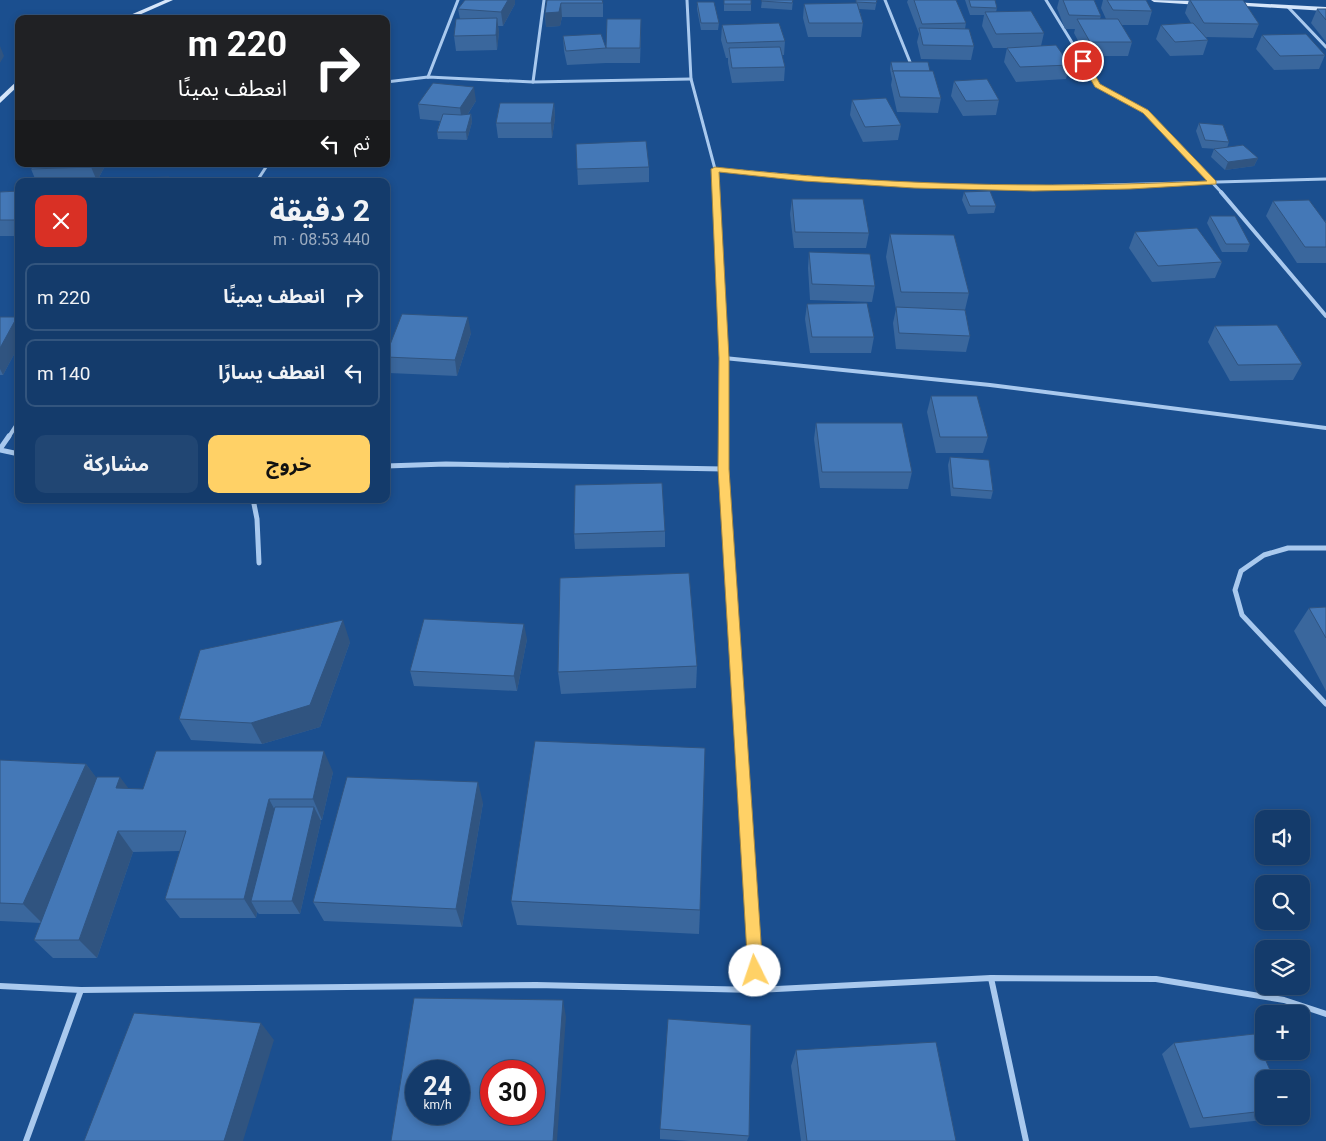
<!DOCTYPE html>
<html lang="ar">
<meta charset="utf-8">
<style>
:root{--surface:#143b6b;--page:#214673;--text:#f1f3f6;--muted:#9dadc1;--line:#33557e;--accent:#ffd166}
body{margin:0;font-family:Roboto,"Noto Sans Arabic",sans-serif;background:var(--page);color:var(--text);direction:rtl;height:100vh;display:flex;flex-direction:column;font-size:19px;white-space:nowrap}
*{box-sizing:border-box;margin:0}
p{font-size:16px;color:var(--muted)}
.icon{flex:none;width:28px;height:28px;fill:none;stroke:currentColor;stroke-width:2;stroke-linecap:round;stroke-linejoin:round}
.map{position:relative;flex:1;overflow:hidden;direction:ltr}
.sheet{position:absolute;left:15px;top:178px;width:375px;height:325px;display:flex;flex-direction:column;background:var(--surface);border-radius:10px;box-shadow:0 2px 8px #0003,0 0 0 1px var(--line);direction:rtl}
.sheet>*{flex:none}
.guide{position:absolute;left:15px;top:15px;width:375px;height:152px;border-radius:10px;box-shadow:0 2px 8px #0003,0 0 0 1px var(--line);direction:rtl;background:#202124;color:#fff;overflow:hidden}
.fabs{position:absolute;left:1255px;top:810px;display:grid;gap:10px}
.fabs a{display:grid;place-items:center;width:55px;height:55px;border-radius:10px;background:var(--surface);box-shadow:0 2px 8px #0003,0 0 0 1px var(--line);font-size:25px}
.speed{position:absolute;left:405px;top:1060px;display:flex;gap:10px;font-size:25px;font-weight:700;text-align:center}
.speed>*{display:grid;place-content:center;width:65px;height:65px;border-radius:50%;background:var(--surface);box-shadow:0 2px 8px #0003,0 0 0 1px var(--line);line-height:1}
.speed small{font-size:12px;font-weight:400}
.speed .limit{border:8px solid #d22;background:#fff;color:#111}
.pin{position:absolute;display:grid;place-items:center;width:42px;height:42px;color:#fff;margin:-21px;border:2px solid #fff;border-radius:50%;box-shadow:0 1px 5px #0007}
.me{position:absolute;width:55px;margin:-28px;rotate:356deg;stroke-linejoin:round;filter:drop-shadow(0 0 4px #0008)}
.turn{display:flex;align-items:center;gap:18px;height:105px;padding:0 20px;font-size:22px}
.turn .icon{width:65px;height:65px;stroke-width:2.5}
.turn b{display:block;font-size:35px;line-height:42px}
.then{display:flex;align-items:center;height:48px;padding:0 20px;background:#0003;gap:10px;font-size:19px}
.round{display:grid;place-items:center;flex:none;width:52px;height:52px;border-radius:10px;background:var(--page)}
.headline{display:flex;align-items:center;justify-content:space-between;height:85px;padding:0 20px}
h1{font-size:30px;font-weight:700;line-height:38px}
.primary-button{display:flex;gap:10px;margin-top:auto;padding:10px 20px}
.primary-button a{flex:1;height:58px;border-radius:10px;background:var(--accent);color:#111;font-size:20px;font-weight:700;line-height:58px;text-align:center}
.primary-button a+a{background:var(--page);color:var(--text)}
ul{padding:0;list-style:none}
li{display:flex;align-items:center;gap:15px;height:68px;margin:0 10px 8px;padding:0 10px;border:2px solid var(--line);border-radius:10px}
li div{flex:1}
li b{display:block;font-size:19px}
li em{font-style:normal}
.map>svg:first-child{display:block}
</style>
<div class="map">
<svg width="1326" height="1141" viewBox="0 0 1326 1141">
<rect width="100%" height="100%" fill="#1b4f8f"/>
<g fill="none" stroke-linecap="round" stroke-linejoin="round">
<!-- street-far3 -->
<g stroke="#a9c9ee" stroke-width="3">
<polyline points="687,0 691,79 715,169 716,193"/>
<polyline points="885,0 910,62"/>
<polyline points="1046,0 1098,85 1135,105 1153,119 1222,193"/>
<polyline points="1288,7 1326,47"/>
<polyline points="428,77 458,0"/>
<polyline points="386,82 428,77 533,82 691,79"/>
<polyline points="533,82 544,0"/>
<polyline points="715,169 875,183 995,188 1326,179"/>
<polyline points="257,181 268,164"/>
</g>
<!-- street-far2 -->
<g stroke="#a9c9ee" stroke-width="4">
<polyline points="716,192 724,358 723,438"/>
<polyline points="1221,192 1326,316"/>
<polyline points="724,358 990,385 1326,428"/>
<polyline points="8,438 19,421"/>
</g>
<!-- street-far1 -->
<g stroke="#a9c9ee" stroke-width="5">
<polyline points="723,436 723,469 741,748"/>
<polyline points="0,449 9,436"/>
<polyline points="0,450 19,454"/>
<polyline points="386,466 446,464 723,469"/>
<polyline points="253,499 257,519 259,563"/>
<polyline points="1326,548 1288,548 1264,555 1241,571 1235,590 1242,615 1326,704"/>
</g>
<!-- street -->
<g stroke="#a9c9ee" stroke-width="6">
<polyline points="741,747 756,990"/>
<polyline points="991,978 1026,1141"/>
<polyline points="0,986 81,990 536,985 756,990 991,978 1156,979 1284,1000 1326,1014"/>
<polyline points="26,1141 81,990"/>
</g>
<!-- secondary -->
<g fill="#d6e6fa" fill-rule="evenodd">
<polygon points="165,0 173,0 130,19 121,19"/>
<polygon points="1151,0 1200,1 1203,3 1200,5 1154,2"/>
<polygon points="1232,2 1326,7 1326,11 1230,5 1229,4"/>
<polygon points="19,79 19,85 0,103 0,97"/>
</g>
</g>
<!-- wall -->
<g fill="#3a679d">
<polygon points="465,0 515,0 515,4 503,26 498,26 499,32 497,50 456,51 454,36 460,19 458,9"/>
<polygon points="547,0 603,3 603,17 562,17 560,26 546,27 545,13"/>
<rect x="724" y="0" width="27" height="11"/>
<polygon points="762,0 793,0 792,10 761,8"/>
<polygon points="856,0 877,0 875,10 859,9 863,23 861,37 808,37 803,18 804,4 856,3"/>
<polygon points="908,0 956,0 966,23 965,29 974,46 971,60 921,59 917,42 919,34 907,2"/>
<polygon points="965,0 995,0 997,8 996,12 1044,33 1041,46 1070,65 1066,79 1016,82 1004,62 1007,48 993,48 982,26 984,15 970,15"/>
<polygon points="1059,0 1094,0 1101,16 1100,19 1106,19 1101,8 1103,0 1146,0 1152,11 1148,25 1121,25 1132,42 1128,56 1086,56 1074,33 1075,29 1065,29 1057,8"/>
<polygon points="1189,0 1243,0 1259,24 1253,38 1206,37 1208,40 1203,55 1170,56 1156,39 1161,25 1191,23 1185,13"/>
<polygon points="697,2 719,23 718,30 701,30 697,9"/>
<polygon points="1317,9 1326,9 1326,42 1311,23"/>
<polygon points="722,25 785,41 784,55 782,55 785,67 784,81 732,83 728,63 728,58 726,58 721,40"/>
<polygon points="641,33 640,63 606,63 567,65 564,51 563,36 606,48"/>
<polygon points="1262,35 1325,55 1319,69 1274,70 1256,49"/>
<polygon points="891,62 930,71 941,98 938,113 897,112 891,85 892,79 890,69"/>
<polygon points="954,81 999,100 996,115 963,116 951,96"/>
<polygon points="852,100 901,125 898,140 863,142 850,115"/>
<polygon points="476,101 468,114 471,114 472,122 467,140 438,139 437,132 440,121 420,119 418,104"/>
<polygon points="554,103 555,118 552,138 498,138 496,123"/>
<polygon points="1199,123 1229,142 1227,148 1258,158 1254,166 1225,170 1211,157 1214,149 1217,149 1202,148 1196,131"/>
<polygon points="576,144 649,167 649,182 578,185"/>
<polygon points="106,164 97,181 36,181 31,169"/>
<polygon points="19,191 19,236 0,236 0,192"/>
<polygon points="964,192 996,206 994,213 968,214 962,200"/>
<polygon points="792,199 869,233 866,248 794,248 790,214"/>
<polygon points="1273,201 1325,222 1326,220 1326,263 1297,263 1266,216"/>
<polygon points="1210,216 1250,244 1247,252 1222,252 1207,223"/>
<polygon points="1135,232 1222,262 1215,278 1152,282 1129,248"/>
<polygon points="890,234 969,293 965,310 970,336 966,352 896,349 893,323 896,309 886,257"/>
<polygon points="809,252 875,286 872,302 810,300 808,268"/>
<polygon points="807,304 874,337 871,353 810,353 805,319"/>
<polygon points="0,317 17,317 19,320 19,345 3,375 0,375"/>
<polygon points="1215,326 1302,364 1293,380 1230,381 1208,342"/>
<polygon points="471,333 457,376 389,373 386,361 386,355"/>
<polygon points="931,396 988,437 983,453 936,453 927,412"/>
<polygon points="816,423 912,472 908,489 820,488 814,439"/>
<polygon points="950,457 993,491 991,499 951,496 948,465"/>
<polygon points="665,531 665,547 575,549 574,534"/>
<polygon points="1326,607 1326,691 1294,631 1309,608"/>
<polygon points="527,639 517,691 414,686 410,671"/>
<polygon points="350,642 320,727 262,744 191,740 179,719"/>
<polygon points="697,666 696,688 561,694 558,672"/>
<polygon points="0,760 86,764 96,778 129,789 143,789 333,772 322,820 320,820 321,821 300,914 259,914 257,912 256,918 180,918 165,899 180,851 133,852 97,958 53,958 34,940 41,923 0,921"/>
<polygon points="483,803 462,927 324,921 313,902"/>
<polygon points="511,901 700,910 699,934 517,925"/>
<polygon points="1174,1043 1264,1079 1264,1116 1276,1116 1273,1119 1190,1128 1162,1054"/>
<polygon points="796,1050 956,1141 801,1141 791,1066"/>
<polygon points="660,1129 749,1136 747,1141 690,1141 660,1139"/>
</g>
<!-- shaded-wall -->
<g fill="#305480">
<polygon points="508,0 515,0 515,4 503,26 501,12"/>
<polygon points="561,3 562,17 560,26 546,27 545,13"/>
<polygon points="497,18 499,32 497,50 496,35"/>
<polygon points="0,46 4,56 0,63"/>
<polygon points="474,87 476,101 462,123 460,108"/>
<polygon points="554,103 555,118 552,138 551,123"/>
<polygon points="471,114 472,122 467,140 466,132"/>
<polygon points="1258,158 1254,166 1225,170 1228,162"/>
<polygon points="92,164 106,164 97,181 91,167"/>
<polygon points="17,317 19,320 19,345 3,375 0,369 0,348"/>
<polygon points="468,317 471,333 457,376 455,360"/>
<polygon points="343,620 350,642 320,727 262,744 251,723"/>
<polygon points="524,624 527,639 517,691 514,676"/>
<polygon points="324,751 333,772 322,820 313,799"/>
<polygon points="86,764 102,785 42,923 23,904"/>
<polygon points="120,777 135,797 116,788"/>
<polygon points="478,782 483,803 462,927 456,909"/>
<polygon points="269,799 280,820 251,901 257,912 256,918 244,899"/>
<polygon points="314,807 321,821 300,914 292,901"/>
<polygon points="118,831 133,852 97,958 79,940"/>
<polygon points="563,1000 566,1017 557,1141 553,1141"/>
<polygon points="261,1023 274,1040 243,1141 224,1141"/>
</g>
<!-- building -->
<g fill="#4478b7" stroke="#305480" fill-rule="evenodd">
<polygon points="465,0 508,0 501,12 458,9"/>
<polygon points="547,0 602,0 603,3 561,3 559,12 545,13"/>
<rect x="724" y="0" width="27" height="4"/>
<polygon points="762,0 793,0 792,3 761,1"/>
<polygon points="856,0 877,0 876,3 856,2"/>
<polygon points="914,0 956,0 966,23 922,24"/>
<polygon points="969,0 995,0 997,8 971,7"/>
<polygon points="1063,0 1094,0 1101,16 1069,15"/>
<polygon points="1107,0 1146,0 1152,11 1113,10"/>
<polygon points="1190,0 1243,0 1259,24 1204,23"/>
<polygon points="697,2 714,2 719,23 701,23"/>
<polygon points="857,3 863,23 809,23 804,4"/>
<polygon points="1317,9 1326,9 1326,20"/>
<polygon points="1031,11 1044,33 996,34 985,12"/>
<polygon points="497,18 496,35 454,36 456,19"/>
<polygon points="607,19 641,19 640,48 606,48"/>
<polygon points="1077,19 1118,19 1132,42 1090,42"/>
<polygon points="779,23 785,41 727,43 722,25"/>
<polygon points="1193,23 1208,40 1175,42 1161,25"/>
<polygon points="919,28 969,29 974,46 923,45"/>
<polygon points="601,34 606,48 566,51 563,36"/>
<polygon points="1306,34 1325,55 1280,56 1262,35"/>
<polygon points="1056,45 1070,65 1020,67 1007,48"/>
<polygon points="780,47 785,67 732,68 729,48"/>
<polygon points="891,62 928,62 930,71 893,71 893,72"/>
<polygon points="893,71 933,71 941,98 900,97"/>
<polygon points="987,79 999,100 966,101 954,81"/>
<polygon points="433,83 474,87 460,108 418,104"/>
<polygon points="886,98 901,125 865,127 852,100"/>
<polygon points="500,103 554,103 551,123 496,123"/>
<polygon points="443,114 461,115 471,114 466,132 437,132"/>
<polygon points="1199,123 1223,125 1229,142 1205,140"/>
<polygon points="646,141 649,167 577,169 576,144"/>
<polygon points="1243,145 1258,158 1228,162 1214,149"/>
<polygon points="34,164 92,164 91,167 31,169"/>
<polygon points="169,177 167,181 105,181 106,179"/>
<polygon points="19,191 19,220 0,220 0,192"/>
<polygon points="990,191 996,206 970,206 964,192"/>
<polygon points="792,199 863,199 869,233 795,232"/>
<polygon points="1309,200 1326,223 1326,247 1305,247 1273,201"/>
<polygon points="1210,216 1235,216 1250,244 1226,244"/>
<polygon points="1197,228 1222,262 1158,266 1135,232"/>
<polygon points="890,234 954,235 969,293 901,292"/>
<polygon points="809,252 870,254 875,286 812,284"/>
<polygon points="867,303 874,337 812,337 807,304"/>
<polygon points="896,307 965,310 970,336 899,333"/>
<polygon points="402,314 468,317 455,360 386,357 386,355"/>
<polygon points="0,317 17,317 0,348"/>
<polygon points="1277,325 1302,364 1238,365 1215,326"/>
<polygon points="931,396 977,396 988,437 940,437"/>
<polygon points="816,423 902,423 912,472 822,472"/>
<polygon points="950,457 989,460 993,491 953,488"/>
<polygon points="662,483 665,531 574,534 575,485"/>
<polygon points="689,573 697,666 558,672 560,578"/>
<polygon points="1326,607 1326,638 1309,608"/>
<polygon points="424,619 524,624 514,676 410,671"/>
<polygon points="343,620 310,705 251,723 179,719 200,650"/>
<polygon points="535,741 705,748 700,910 511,901"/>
<polygon points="156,751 324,751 313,799 269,799 244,899 165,899 186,831 118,831 79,940 34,940 97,777 120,777 116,788 143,789"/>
<polygon points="0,760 86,764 23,904 0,903"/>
<polygon points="347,777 478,782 456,909 313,902"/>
<polygon points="275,807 314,807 292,901 251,901"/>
<path d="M414,998l149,2 -10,141h-162zM416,1071h43v43h-43zM491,1071h43v43h-43z"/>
<polygon points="134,1013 261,1023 224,1141 84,1141"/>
<polygon points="668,1019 751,1025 749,1136 660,1129"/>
<polygon points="1254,1034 1274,1079 1264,1079 1264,1111 1203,1118 1174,1043"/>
<polygon points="936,1042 956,1141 807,1141 796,1050"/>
</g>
<!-- route -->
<path fill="#ffd166" stroke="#a68842" d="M1083,59l4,2 13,23 48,26 68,71v3l-86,5 -97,2 -119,-3 -110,-7 -85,-9 10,186v111l34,502 -3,5 -5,2 -5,-2 -2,-5 -30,-502 1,-111 -8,-189 4,-2c164,18 327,22 492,14l-64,-68 -48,-26 -15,-26z"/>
</svg>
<div class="fabs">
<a><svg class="icon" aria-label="sound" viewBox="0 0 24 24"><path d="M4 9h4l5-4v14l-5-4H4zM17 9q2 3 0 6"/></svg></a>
<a><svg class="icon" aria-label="search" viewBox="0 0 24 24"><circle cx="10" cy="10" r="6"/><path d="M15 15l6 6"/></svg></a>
<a><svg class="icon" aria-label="layers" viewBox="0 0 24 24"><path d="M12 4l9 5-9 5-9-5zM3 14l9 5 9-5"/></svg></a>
<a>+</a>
<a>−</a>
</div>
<div class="speed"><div>24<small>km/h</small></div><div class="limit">30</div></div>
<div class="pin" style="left:1083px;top:61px;background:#d93025"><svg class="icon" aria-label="arrive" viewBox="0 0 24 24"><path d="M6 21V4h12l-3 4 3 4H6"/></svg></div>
<svg class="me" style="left:755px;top:971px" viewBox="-20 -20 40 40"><circle r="19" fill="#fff"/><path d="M0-13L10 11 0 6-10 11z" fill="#ffd166"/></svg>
<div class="guide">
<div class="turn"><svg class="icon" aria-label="right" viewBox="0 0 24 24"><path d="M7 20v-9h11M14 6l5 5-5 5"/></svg><div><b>220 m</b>انعطف يمينًا</div></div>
<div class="then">ثم<svg class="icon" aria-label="left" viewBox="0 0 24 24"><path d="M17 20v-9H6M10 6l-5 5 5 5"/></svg></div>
</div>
<section class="sheet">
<div class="headline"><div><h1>2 دقيقة</h1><p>440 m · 08:53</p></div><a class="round" style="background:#d93025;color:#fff"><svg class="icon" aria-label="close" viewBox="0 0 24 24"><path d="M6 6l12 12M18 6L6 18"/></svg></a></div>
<ul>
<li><svg class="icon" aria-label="right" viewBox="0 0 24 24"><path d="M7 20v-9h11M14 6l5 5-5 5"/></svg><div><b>انعطف يمينًا</b></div><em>220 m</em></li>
<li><svg class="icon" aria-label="left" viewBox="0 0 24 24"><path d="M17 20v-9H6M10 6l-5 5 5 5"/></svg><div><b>انعطف يسارًا</b></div><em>140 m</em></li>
</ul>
<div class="primary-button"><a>خروج</a><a>مشاركة</a></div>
</section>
</div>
